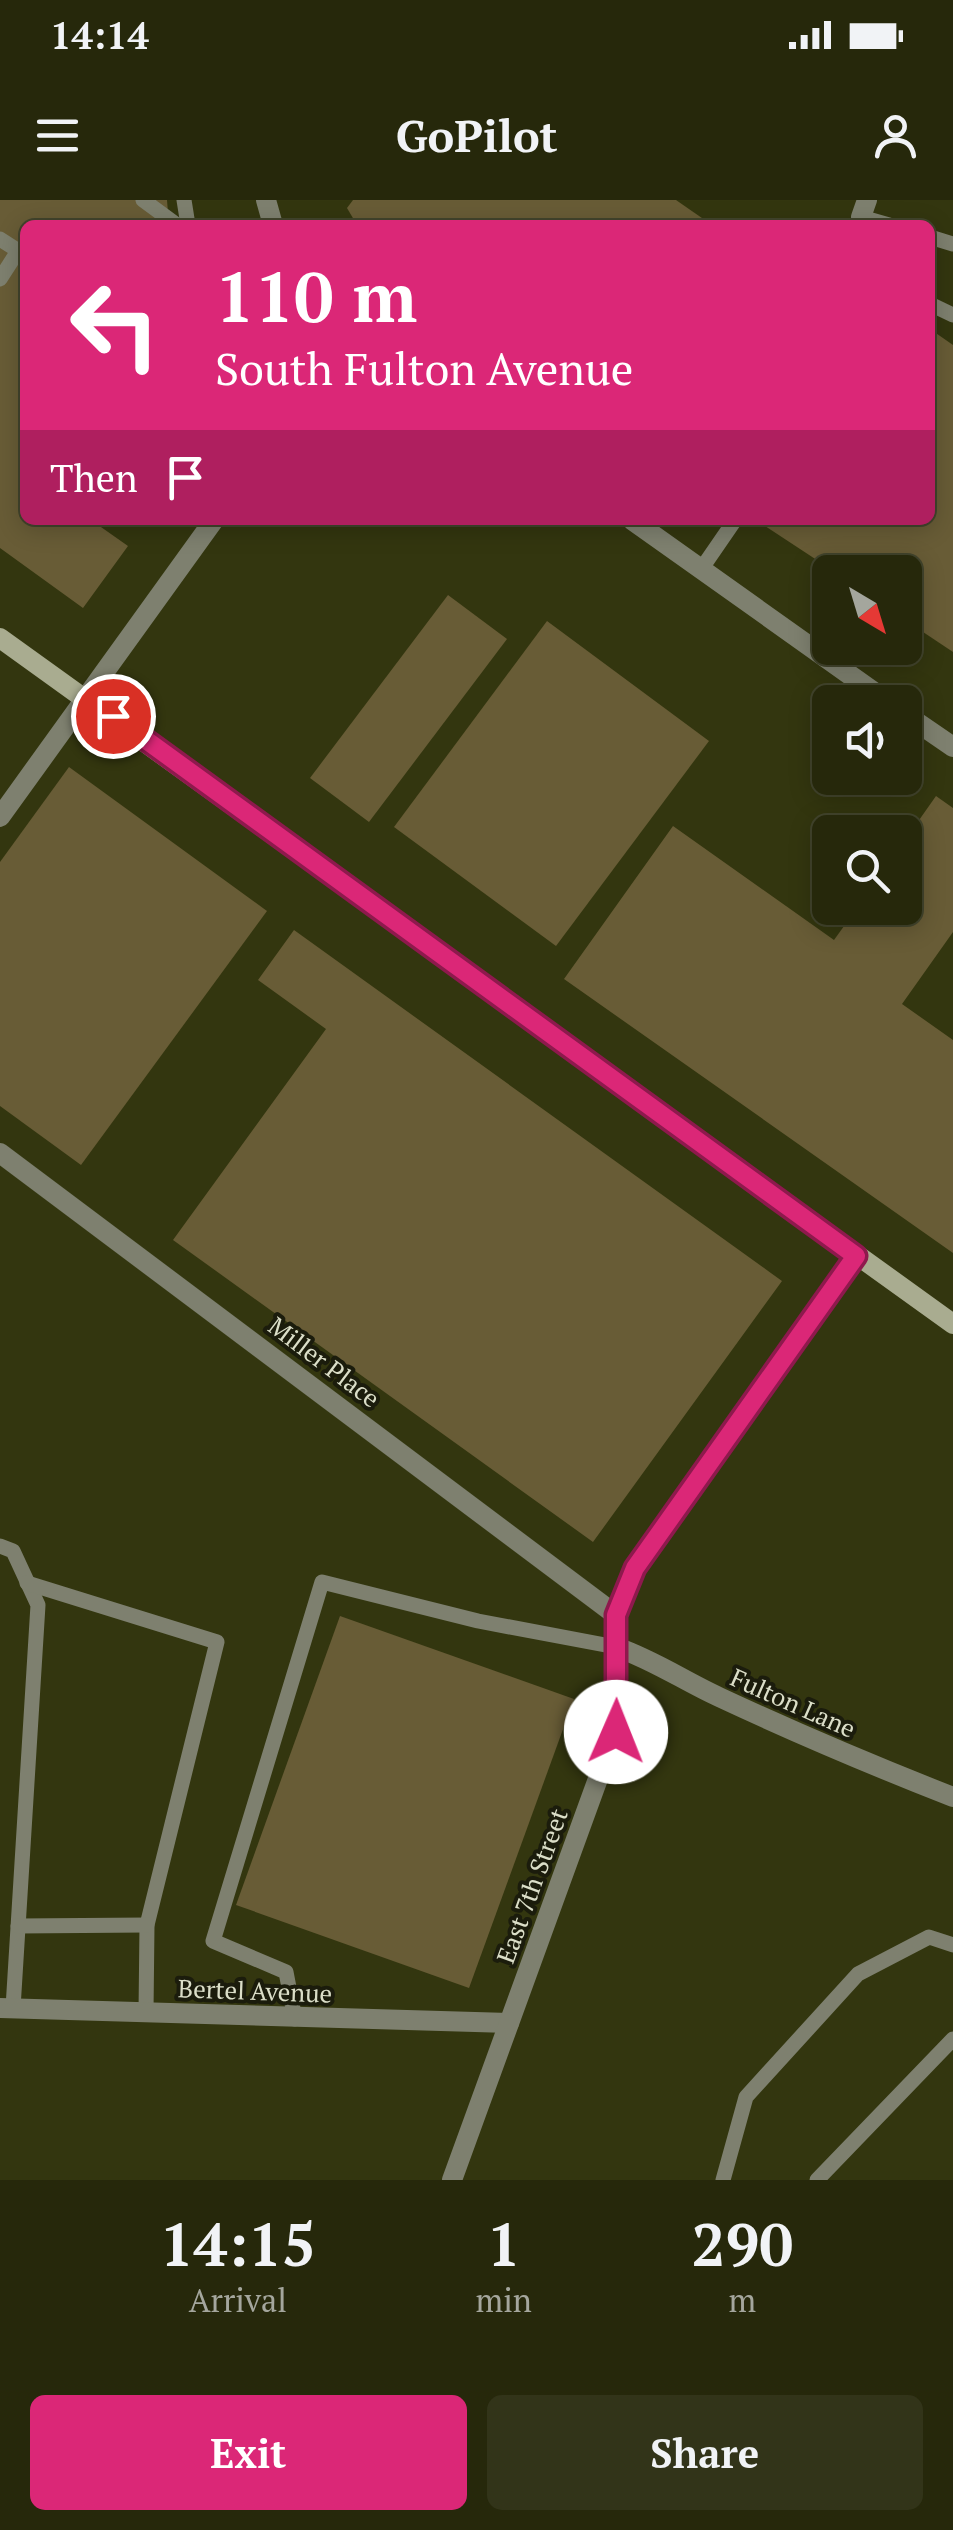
<!DOCTYPE html>
<style>
:root{--surface:#26280b;--page:#323419;--text:#f1f3f6;--muted:#a4a69d;--line:#42442c;--accent:#db2777}
body{margin:0;font-family:"PT Serif",serif;background:var(--page);color:var(--text);height:100vh;display:flex;flex-direction:column;font-size:38px;white-space:nowrap}
*{box-sizing:border-box;margin:0}
p{font-size:32px;color:var(--muted)}
.icon{flex:none;width:55px;height:55px;fill:none;stroke:currentColor;stroke-width:2;stroke-linecap:round;stroke-linejoin:round}
.map{position:relative;height:1980px;overflow:hidden}
.sheet{display:flex;flex-direction:column;background:var(--surface);flex:1}
.sheet>*{flex:none}
.hud{position:absolute;left:20px;top:20px;width:915px;height:305px;border-radius:15px;box-shadow:0 5px 25px #0003,0 0 0 2px var(--line);background:#db2777;color:#fff;overflow:hidden}
.needle{width:65px;rotate:142deg}
.fabs{position:absolute;left:812px;top:355px;display:grid;gap:20px}
.fabs a{display:grid;place-items:center;width:110px;height:110px;border-radius:15px;background:var(--surface);box-shadow:0 5px 25px #0003,0 0 0 2px var(--line);font-size:50px}
.pin{position:absolute;display:grid;place-items:center;width:85px;height:85px;color:#fff;margin:-42px;border:5px solid #fff;border-radius:50%;box-shadow:0 2px 10px #0007}
.me{position:absolute;width:110px;margin:-55px;rotate:1deg;stroke-linejoin:round;filter:drop-shadow(0 0 8px #0008)}
.turn{display:flex;align-items:center;gap:35px;height:210px;padding:0 30px;font-size:45px}
.turn .icon{width:130px;height:130px;stroke-width:2.5}
.turn b{display:block;font-size:70px;line-height:85px}
.then{display:flex;align-items:center;height:95px;padding:0 30px;background:#0003;gap:20px;font-size:38px}
.eta{display:flex;justify-content:space-evenly;align-items:center;height:170px;text-align:center}
.eta b{font-size:60px;font-weight:800;line-height:70px}
.primary-button{display:flex;gap:20px;margin-top:auto;padding:20px 30px}
.primary-button a{flex:1;height:115px;border-radius:15px;background:var(--accent);color:#fff;font-size:40px;font-weight:800;line-height:115px;text-align:center}
.primary-button a+a{background:var(--page);color:var(--text)}
.status{display:flex;justify-content:space-between;align-items:center;height:70px;padding:0 50px;background:var(--surface);direction:ltr}
.status svg{height:28px;fill:currentColor}
header{display:flex;justify-content:space-between;align-items:center;height:130px;padding:0 30px;background:var(--surface);font-size:45px;font-weight:800}
.map>svg:first-child{display:block}
</style>
<div class="status"><b>14:14</b><svg viewBox="0 0 49 12"><path d="M0 12V9h3v3zM5 12V6h3v6zM10 12V3h3v9zM15 12V0h3v12zM26 1h20v11H26zM47 4h2v5h-2z"/></svg></div>
<header><svg class="icon" aria-label="menu" viewBox="0 0 24 24"><path d="M4 6h16M4 12h16M4 18h16"/></svg>GoPilot<svg class="icon" aria-label="person" viewBox="0 0 24 24"><circle cx="12" cy="8" r="4"/><path d="M4 21q1-7 8-7t8 7"/></svg></header>
<div class="map">
<svg width="953" height="1980" viewBox="0 0 953 1980">
<rect width="100%" height="100%" fill="#33360f"/>
<!-- building -->
<g fill="#685c36">
<polygon points="0,0 167,0 169,25 25,25 25,320 91,320 128,346 83,408 0,348"/>
<polygon points="353,0 676,0 712,25 357,25 347,8"/>
<polygon points="930,129 953,145 953,452 905,420 905,372 835,372 756,320 930,320"/>
<polygon points="448,395 507,439 369,622 310,578"/>
<polygon points="547,421 709,541 556,746 394,627"/>
<polygon points="69,567 267,711 81,965 0,906 0,662"/>
<polygon points="936,596 953,608 953,732 902,804 953,840 953,1053 564,779 673,626 834,740 857,708 905,708 905,640"/>
<polygon points="294,730 782,1081 593,1342 173,1040 326,829 258,780"/>
<polygon points="340,1416 574,1499 469,1788 236,1705"/>
</g>
<g fill="none" stroke-linecap="round" stroke-linejoin="round">
<!-- service -->
<g stroke="#7e806f" stroke-width="15">
<polyline points="143,0 177,25"/>
<polyline points="184,0 188,25"/>
<polyline points="861,17 889,25"/>
<polyline points="930,37 953,44"/>
<polyline points="0,39 25,55"/>
<polyline points="0,79 18,51"/>
<polyline points="930,104 953,115"/>
<polyline points="702,368 735,320"/>
<polyline points="0,1346 13,1351 38,1405 13,1808"/>
<polyline points="27,1383 217,1442 147,1725 146,1812"/>
<polyline points="18,1726 147,1725"/>
<polyline points="295,1819 286,1772 213,1741 322,1382 478,1421 616,1447"/>
<polyline points="723,1980 746,1897 858,1774 929,1737 953,1745"/>
<polyline points="817,1980 953,1839"/>
</g>
<!-- minor -->
<g stroke="#7e806f" stroke-width="20">
<polyline points="266,0 273,25"/>
<polyline points="861,17 867,0"/>
<polyline points="632,320 888,502"/>
<polyline points="905,514 953,547"/>
<polyline points="0,617 214,320"/>
<polyline points="0,953 616,1415"/>
<path d="M616,1447c38,13 68,34 103,50 77,36 155,69 234,100"/>
<polyline points="0,1808 509,1823"/>
<polyline points="452,1980 615,1532 616,1415 635,1369 857,1056"/>
</g>
<!-- secondary -->
<polyline stroke="#a9ac90" stroke-width="20" points="0,438 953,1124"/>
</g>
<g fill="none" stroke-linecap="round" stroke-linejoin="round">
<!-- route casing -->
<g stroke="#8e194d" stroke-width="25">
<polyline id="route" points="113,516 856,1056 635,1368 616,1415 616,1532"/>
</g>
<!-- route -->
<use href="#route" stroke="#db2777" stroke-width="18"/>
</g>
<g text-anchor="middle" stroke-width="8" stroke-linejoin="round" paint-order="stroke">
<!-- street labels -->
<g font-size="25" fill="#dbdec8" stroke="#1b1c0c">
<text transform="translate(324 1162) rotate(37)" y="9">Miller Place</text>
<text transform="translate(793 1503) rotate(24)" y="9">Fulton Lane</text>
<text transform="translate(532 1686) rotate(-70)" y="9">East 7th Street</text>
<text transform="translate(255 1791) rotate(2)" y="9">Bertel Avenue</text>
</g>
</g>
</svg>
<div class="fabs">
<a><svg class="needle" viewBox="-14 -14 28 28"><path d="M0-13l5 13h-10z" fill="#e53935"/><path d="M0 13l5-13h-10z" fill="#a4a69d"/></svg></a>
<a><svg class="icon" aria-label="sound" viewBox="0 0 24 24"><path d="M4 9h4l5-4v14l-5-4H4zM17 9q2 3 0 6"/></svg></a>
<a><svg class="icon" aria-label="search" viewBox="0 0 24 24"><circle cx="10" cy="10" r="6"/><path d="M15 15l6 6"/></svg></a>
</div>
<div class="pin" style="left:113px;top:516px;background:#d93025"><svg class="icon" aria-label="arrive" viewBox="0 0 24 24"><path d="M6 21V4h12l-3 4 3 4H6"/></svg></div>
<svg class="me" style="left:616px;top:1532px" viewBox="-20 -20 40 40"><circle r="19" fill="#fff"/><path d="M0-13L10 11 0 6-10 11z" fill="#db2777"/></svg>
<div class="hud">
<div class="turn"><svg class="icon" aria-label="left" viewBox="0 0 24 24"><path d="M17 20v-9H6M10 6l-5 5 5 5"/></svg><div><b>110 m</b>South Fulton Avenue</div></div>
<div class="then">Then<svg class="icon" aria-label="arrive" viewBox="0 0 24 24"><path d="M6 21V4h12l-3 4 3 4H6"/></svg></div>
</div>
</div>
<section class="sheet">
<div class="eta">
<div><b>14:15</b><p>Arrival</p></div>
<div><b>1</b><p>min</p></div>
<div><b>290</b><p>m</p></div>
</div>
<div class="primary-button"><a>Exit</a><a>Share</a></div>
</section>
